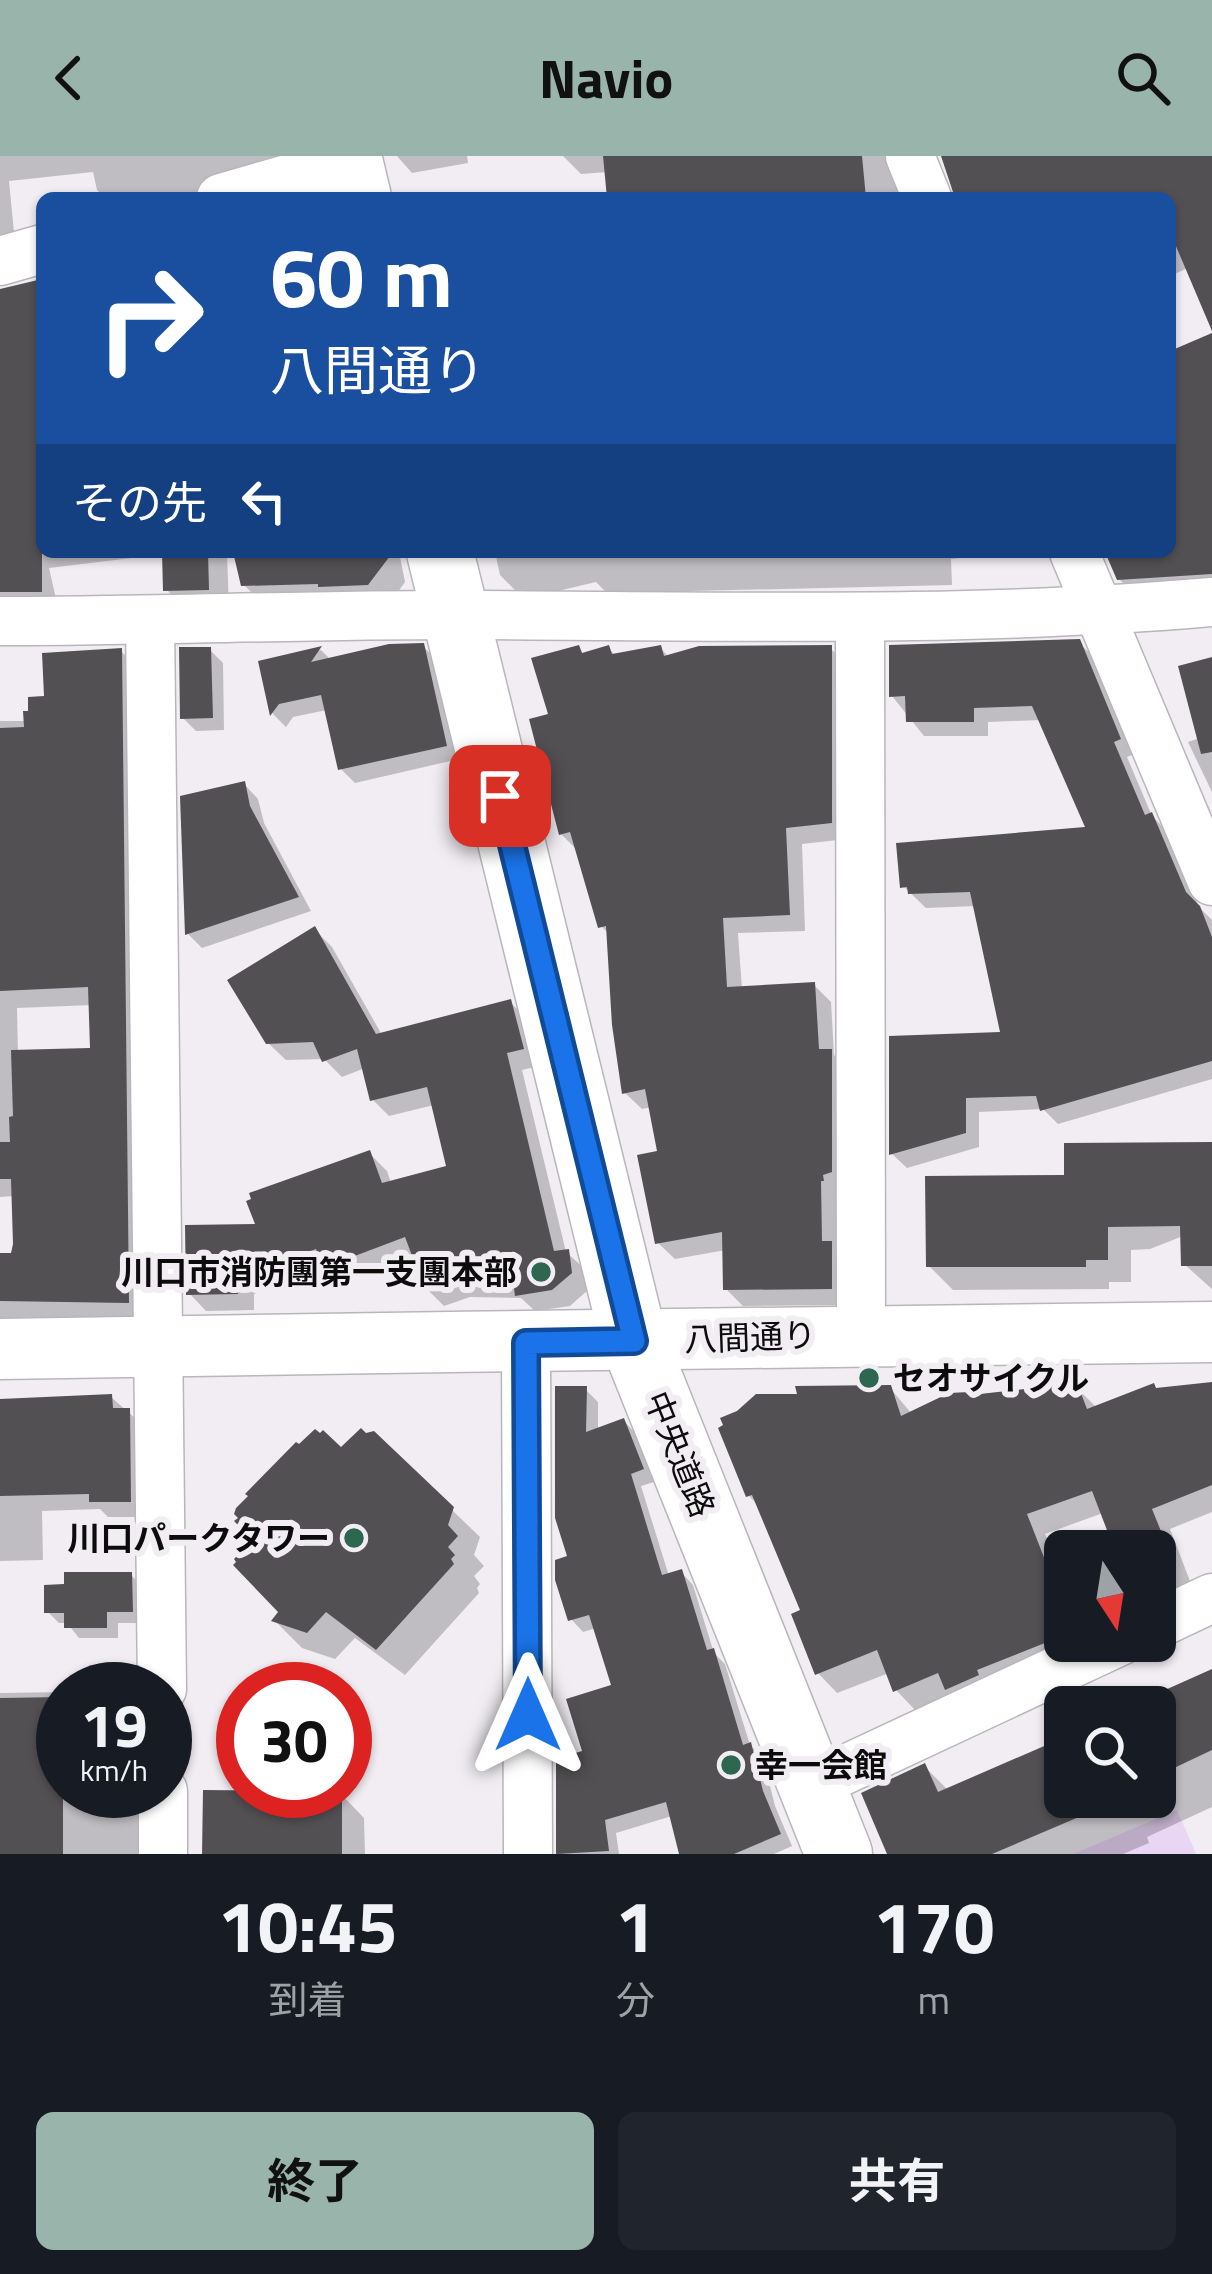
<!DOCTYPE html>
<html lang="ja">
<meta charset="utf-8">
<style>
:root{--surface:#171b24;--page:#20242c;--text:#f1f3f6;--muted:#9ea1a6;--accent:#99b4ab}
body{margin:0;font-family:"Titillium Web","Noto Sans JP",sans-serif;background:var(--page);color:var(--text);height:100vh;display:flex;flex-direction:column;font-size:45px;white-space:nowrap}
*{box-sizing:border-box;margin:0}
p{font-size:39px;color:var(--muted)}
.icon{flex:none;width:66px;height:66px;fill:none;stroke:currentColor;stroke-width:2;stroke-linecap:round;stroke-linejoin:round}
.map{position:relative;height:1698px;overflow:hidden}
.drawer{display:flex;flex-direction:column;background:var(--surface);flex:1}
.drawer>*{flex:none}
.banner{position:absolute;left:36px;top:36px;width:1140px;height:366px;border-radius:18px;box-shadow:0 3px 9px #0004;background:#1a4fa0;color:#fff;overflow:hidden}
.needle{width:78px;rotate:168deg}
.fabs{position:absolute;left:1044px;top:1374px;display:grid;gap:24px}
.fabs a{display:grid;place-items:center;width:132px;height:132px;border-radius:18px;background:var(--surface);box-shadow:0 3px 9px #0004;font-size:60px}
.speed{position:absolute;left:36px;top:1506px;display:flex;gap:24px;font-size:60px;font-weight:700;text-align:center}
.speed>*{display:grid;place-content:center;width:156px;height:156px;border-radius:50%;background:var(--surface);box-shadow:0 3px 9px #0004;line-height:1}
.speed small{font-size:30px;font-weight:400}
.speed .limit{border:18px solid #d22;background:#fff;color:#111}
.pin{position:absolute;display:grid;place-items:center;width:102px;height:102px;color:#fff;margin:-51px;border-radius:24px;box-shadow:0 6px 18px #0006}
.me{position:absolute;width:132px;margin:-66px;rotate:0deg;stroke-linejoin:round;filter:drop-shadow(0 0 9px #0008)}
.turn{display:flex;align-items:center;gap:42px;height:252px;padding:0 36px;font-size:54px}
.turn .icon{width:156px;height:156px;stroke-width:2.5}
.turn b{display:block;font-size:84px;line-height:102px}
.then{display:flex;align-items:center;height:114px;padding:0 36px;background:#0003;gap:24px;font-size:45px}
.eta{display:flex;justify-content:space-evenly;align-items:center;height:204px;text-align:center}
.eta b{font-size:72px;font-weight:700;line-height:84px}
.primary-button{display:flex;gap:24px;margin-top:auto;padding:24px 36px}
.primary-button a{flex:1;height:138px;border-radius:18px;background:var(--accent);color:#111;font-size:48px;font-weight:700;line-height:138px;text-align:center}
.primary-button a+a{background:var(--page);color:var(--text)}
header{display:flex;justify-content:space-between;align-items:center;height:156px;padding:0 36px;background:var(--accent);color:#111;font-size:54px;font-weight:700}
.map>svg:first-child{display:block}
</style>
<header><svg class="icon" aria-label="back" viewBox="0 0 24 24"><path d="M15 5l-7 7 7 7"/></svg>Navio<svg class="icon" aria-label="search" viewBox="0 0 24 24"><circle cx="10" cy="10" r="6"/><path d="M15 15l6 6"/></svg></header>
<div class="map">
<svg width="1212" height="1698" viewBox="0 0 1212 1698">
<rect width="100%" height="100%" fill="#f1edf3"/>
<!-- green -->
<polygon fill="#e9d5f4" points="1177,1654 1196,1698 1073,1698"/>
<!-- shadow -->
<g fill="#0003" fill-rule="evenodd">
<polygon points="0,0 295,0 220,33 179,42 105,42 97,34 93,16 9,25 16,97 0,106"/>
<polygon points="397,0 467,0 468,7 412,17"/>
<polygon points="563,0 899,0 903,42 610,42 608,16 581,18"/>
<polygon points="943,0 1212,0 1212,159 1188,112 1170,120 1170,42 957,42"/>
<polygon points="42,126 42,396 227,396 229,453 187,454 166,433 165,398 49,412 59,456 0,463 0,136"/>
<polygon points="1212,180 1212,461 1161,465 1119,423 1107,396 1170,396 1170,198"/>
<polygon points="237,396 399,396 405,426 389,448 265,450 244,429"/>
<polygon points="495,396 959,396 959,402 951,403 952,429 607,437 596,426 524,443 500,419"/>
<polygon points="1078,486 1094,501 1134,598 1127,601 1152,660 1166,674 1199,751 1212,764 1212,923 1058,968 1043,953 979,956 979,991 907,1012 892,998 1003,878 976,750 926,752 903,730 1090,674 1041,564 988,566 988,580 924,580 892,540"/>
<polygon points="423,490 437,505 459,603 355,627 341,613 327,554 293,561 286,571 273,558 261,507 321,494 331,504"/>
<polygon points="608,492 617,501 660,492 669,501 830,492 847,509 847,683 802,688 805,775 738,777 742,833 814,829 831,846 834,899 848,913 836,1041 837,1094 848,1149 743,1150 726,1133 726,1094 675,1103 658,1087 661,998 652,951 642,953 625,937 610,779 601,770 579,696 561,678 551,560 578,493 584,499"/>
<polygon points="210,494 223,507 224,574 196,575 183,562"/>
<path d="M121,495l18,19 7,650h-146v-64h14v-60l-14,1v-476h26l21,-23zM92,849l1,46 -75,2 -1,-45z"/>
<polygon points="1212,507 1212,636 1188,586 1200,582"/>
<polygon points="244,628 258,643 264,667 311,755 202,792 188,778"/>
<polygon points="315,774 332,791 382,879 510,846 527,863 539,910 522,914 566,1096 585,1113 588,1134 570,1150 535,1155 521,1142 470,1141 444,1150 427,1133 415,1100 343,1127 326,1111 254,1138 254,1154 206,1155 189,1137 259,1071 370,998 387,1015 391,1027 449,1012 434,949 389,960 372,943 365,912 342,921 324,903 286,904 268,887"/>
<polygon points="1212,989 1212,1133 1184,1108 1183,1080 1150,1093 1131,1094 1131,1126 1109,1126 1109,1133 953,1134 929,1110 1067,1022"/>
<polygon points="1075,1230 1097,1252 1158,1235 1212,1232 1212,1356 1170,1373 1198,1446 1155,1464 1155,1395 1118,1395 1103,1357 1045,1378 1065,1429 1065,1485 915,1554 896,1534 889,1517 837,1537 818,1517 804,1456 761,1352 749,1340 890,1232 912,1258 971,1242"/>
<polygon points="585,1233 598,1246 598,1275 624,1265 636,1278 654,1326 641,1330 669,1420 681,1416 693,1429 714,1497 725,1508 750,1589 763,1602 775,1650 792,1690 774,1698 682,1698 672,1660 616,1677 619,1698 558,1698 559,1605 586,1597 615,1531 596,1472 583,1476 571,1463 571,1402"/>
<polygon points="111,1241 145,1271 146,1361 108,1361 100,1353 42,1355 43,1404 0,1405 0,1246"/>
<polygon points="373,1278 480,1381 474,1399 484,1410 474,1420 480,1428 477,1432 479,1437 405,1519 355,1482 335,1503 302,1492 275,1465 282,1455 341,1296"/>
<polygon points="131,1419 143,1431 143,1467 118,1467 118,1482 79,1482 67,1467 59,1467 47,1455"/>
<polygon points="1212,1517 1212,1651 1147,1681 1149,1687 1123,1698 890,1698 925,1611 949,1635 1065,1585 1065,1641 1155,1641 1155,1551 1139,1551"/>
<polygon points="63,1536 63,1635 140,1635 142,1698 0,1698 0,1537"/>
<polygon points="341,1638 364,1662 365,1698 205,1698"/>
</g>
<!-- building -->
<g fill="#535054">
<polygon points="603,0 862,0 866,42 607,42"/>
<polygon points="941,0 1212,0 1212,175 1170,76 1170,42 955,42"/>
<polygon points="42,123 42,436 0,436 0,133"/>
<polygon points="1212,177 1212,418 1117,424 1105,396 1170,396 1170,195"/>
<polygon points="162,396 208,396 209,434 163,435"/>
<polygon points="233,396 393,396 368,429 318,431 318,428 241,430"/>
<polygon points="1080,483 1121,583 1114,586 1145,659 1152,656 1186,736 1200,750 1212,781 1212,905 1040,955 1036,940 966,942 966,977 889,999 889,880 1000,876 970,736 908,738 907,731 900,732 896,687 1085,671 1032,550 974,552 974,566 906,566 905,540 889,541 889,489"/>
<polygon points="424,487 447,590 338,614 321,539 279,548 270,560 258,505 322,490 311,506 389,488"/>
<polygon points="579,489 582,497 609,489 612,498 661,489 664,500 699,490 832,489 832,667 786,672 790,759 723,762 727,831 815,826 819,893 832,893 832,1016 823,1019 824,1025 821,1025 822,1085 832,1085 832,1133 723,1134 722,1076 655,1088 637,999 657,995 645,933 622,938 612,869 606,770 598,772 570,676 559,679 529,563 548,558 531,502"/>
<polygon points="179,491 211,491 213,562 180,563"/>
<polygon points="122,492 129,1147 0,1145 0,1097 11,1097 13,1088 11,1023 0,1023 0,986 10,986 9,961 13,960 11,894 90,892 88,831 0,835 0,572 24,571 23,555 28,555 28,541 44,540 42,497"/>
<polygon points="1212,501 1212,596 1201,598 1178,510"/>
<polygon points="245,625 250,650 299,741 185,779 180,640"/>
<polygon points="315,770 376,878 511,843 524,893 507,897 554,1095 569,1093 572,1117 552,1134 515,1140 513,1126 451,1125 425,1134 405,1081 323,1112 316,1093 238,1121 238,1138 186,1139 185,1069 255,1068 246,1045 251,1043 249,1037 370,994 382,1027 446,1010 427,931 370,945 357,893 322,906 313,886 266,888 227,824"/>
<polygon points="1212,986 1212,1110 1181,1110 1180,1070 1108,1071 1108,1104 1086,1104 1086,1111 926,1111 925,1020 1064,1019 1064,987"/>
<polygon points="1212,1226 1212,1329 1152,1353 1169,1395 1115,1395 1092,1335 1027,1358 1065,1455 1065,1479 977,1514 979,1519 945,1534 938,1517 893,1536 877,1494 815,1519 791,1458 800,1454 752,1339 746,1341 718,1272 723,1269 720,1262 737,1255 756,1238 797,1238 795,1230 891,1229 901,1260 949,1237 969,1236 971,1239 1077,1227 1087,1253 1154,1227 1156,1232"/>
<polygon points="555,1230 587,1230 586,1276 624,1262 644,1313 631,1318 662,1419 682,1413 707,1494 714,1492 743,1589 751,1586 763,1635 781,1678 734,1698 679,1698 666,1646 605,1664 609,1695 556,1698 556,1603 582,1595 566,1543 611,1529 589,1459 568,1465 555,1424 555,1404 567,1400 555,1362"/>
<polygon points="112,1238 113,1252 130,1252 131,1346 89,1346 89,1338 0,1340 0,1243"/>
<polygon points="361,1272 366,1277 374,1275 454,1351 448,1369 458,1380 448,1391 455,1399 451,1403 454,1408 376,1494 326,1456 307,1477 271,1465 278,1456 233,1409 236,1406 234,1403 253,1384 234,1365 238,1362 234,1358 236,1352 248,1340 245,1338 296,1286 299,1288 315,1273 320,1277 323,1274 341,1291"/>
<polygon points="64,1416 132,1416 133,1456 107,1456 107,1472 64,1472 64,1457 44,1457 44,1429 64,1428"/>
<polygon points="1212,1513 1212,1594 1155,1621 1155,1551 1127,1551"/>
<polygon points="63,1541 63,1698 0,1698 0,1542"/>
<polygon points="1065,1581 1065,1641 1126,1641 992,1698 887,1698 861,1637 925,1607 938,1636"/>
<polygon points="203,1634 342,1635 342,1698 202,1698"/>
</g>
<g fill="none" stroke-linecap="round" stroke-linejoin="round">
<!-- minor casing -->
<g stroke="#b9b6bb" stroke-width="51">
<g id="minor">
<polyline points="910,0 927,42"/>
<polyline points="221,42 350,5"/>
<polyline points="0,105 42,93"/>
<polyline points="1074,396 1212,725"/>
<polyline points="860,461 861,1177"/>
<path d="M0,465c161,0 322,-7 483,-6 243,1 487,8 729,-13"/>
<polyline points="150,465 162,1533"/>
<polyline points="526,1187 528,1698"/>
<polyline points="1155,1469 1212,1442"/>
<polyline points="812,1629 1120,1485"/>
<polyline points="163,1635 163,1698"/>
</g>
</g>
<!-- tertiary casing -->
<g stroke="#b9b6bb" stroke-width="63">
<path id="tertiary" d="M0,1193c404,-5 808,-15 1212,-17"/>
</g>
<!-- secondary casing -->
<g stroke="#b9b6bb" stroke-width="69">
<g id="secondary">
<polyline points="348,0 358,42"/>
<polyline points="440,396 634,1185 839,1698"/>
</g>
</g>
<!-- minor -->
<use href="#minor" stroke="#fff" stroke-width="48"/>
<!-- tertiary -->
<use href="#tertiary" stroke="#fff" stroke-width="60"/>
<!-- secondary -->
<use href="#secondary" stroke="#fff" stroke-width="66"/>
</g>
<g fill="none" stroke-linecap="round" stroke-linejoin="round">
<!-- route casing -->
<g stroke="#114b97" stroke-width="30">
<polyline id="route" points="500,640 634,1185 526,1187 528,1559"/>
</g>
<!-- route -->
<use href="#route" stroke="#1a73e8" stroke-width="21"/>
</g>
<!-- markers -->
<g fill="#2d674f" stroke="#f1edf3" stroke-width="4.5">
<circle cx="541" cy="1116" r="12"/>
<circle cx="869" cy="1222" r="12"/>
<circle cx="354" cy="1382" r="12"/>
<circle cx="731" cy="1609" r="12"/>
</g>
<g text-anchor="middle" stroke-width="12" stroke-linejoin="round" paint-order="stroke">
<!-- poi labels -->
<g font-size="33" font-weight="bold" fill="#0d0c0d" stroke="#f1edf3" text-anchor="end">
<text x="517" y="1128">川口市消防團第一支團本部</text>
<text x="893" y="1234" text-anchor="start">セオサイクル</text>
<text x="330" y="1394">川口パークタワー</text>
<text x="755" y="1621" text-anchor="start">幸一会館</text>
</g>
<!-- street labels -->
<g font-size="33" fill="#0d0c0d" stroke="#f1edf3">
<text transform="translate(750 1181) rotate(-2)" y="12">八間通り</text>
<text transform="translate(680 1298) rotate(68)" y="12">中央道路</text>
</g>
</g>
</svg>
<div class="fabs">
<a><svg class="needle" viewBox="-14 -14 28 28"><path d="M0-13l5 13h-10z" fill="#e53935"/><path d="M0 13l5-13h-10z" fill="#9ea1a6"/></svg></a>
<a><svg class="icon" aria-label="search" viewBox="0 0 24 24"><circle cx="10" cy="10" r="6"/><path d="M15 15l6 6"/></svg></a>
</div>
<div class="speed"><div>19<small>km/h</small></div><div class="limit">30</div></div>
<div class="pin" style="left:500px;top:640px;background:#d93025"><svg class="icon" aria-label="arrive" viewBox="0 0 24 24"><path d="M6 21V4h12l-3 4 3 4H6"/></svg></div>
<svg class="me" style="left:528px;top:1559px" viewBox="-20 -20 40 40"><path d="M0-17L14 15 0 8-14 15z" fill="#1a73e8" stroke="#fff" stroke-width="4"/></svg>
<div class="banner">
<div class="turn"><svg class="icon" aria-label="right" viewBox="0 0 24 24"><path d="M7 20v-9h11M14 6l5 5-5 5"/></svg><div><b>60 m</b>八間通り</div></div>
<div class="then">その先<svg class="icon" aria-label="left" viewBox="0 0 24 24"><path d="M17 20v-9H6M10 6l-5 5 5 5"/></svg></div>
</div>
</div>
<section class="drawer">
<div class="eta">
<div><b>10:45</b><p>到着</p></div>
<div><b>1</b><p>分</p></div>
<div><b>170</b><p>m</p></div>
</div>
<div class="primary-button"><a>終了</a><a>共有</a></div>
</section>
